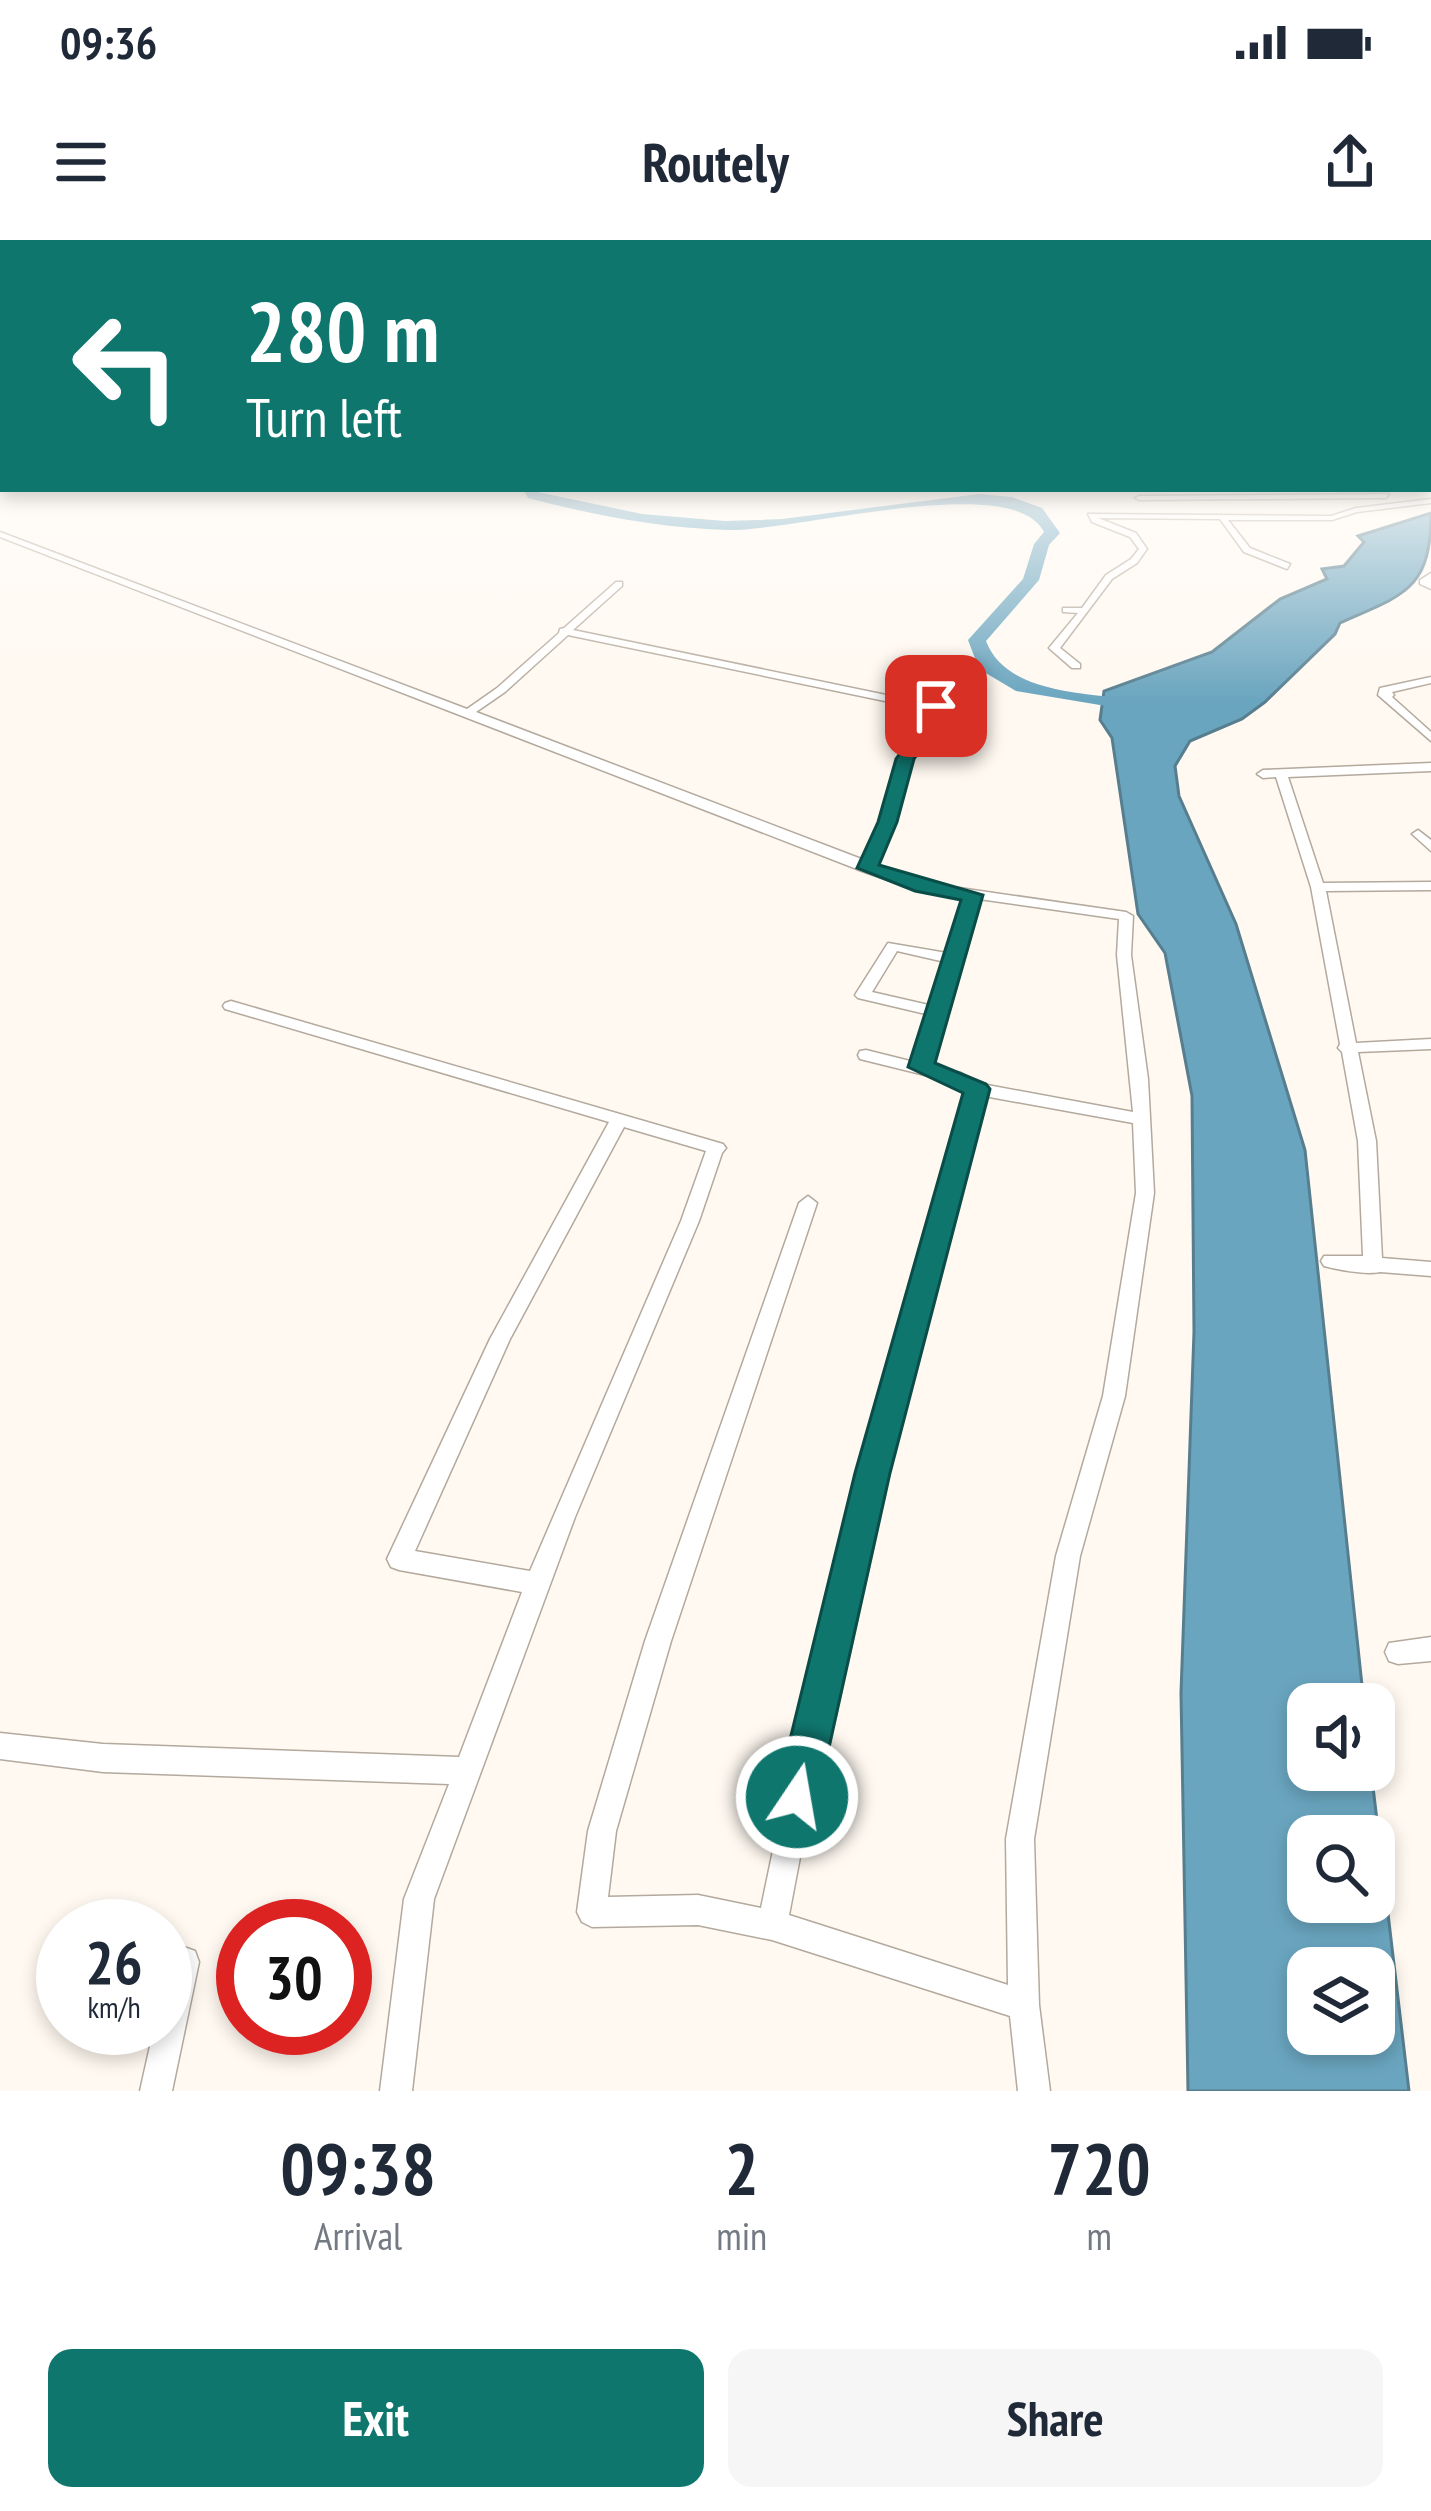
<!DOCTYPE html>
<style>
:root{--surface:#fff;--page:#f6f6f7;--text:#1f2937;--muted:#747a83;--accent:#0f766e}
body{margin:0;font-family:"PT Sans Narrow",sans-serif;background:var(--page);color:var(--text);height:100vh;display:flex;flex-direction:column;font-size:45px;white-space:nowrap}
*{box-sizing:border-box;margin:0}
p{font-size:39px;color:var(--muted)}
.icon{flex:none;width:66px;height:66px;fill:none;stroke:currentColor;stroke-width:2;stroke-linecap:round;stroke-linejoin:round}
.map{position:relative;height:1851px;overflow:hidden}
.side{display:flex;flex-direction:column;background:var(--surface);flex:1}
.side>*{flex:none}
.banner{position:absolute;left:0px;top:0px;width:1431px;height:252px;box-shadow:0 6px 18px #0003;background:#0f766e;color:#fff;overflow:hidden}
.buttons{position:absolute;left:1287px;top:1443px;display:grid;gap:24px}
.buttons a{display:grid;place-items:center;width:108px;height:108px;border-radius:24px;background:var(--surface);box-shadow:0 6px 18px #0003;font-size:60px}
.speed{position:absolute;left:36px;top:1659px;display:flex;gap:24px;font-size:60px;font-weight:700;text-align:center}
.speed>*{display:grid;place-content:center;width:156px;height:156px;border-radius:50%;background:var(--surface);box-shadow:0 6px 18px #0003;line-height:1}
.speed small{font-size:30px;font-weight:400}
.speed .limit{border:18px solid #d22;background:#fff;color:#111}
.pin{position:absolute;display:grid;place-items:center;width:102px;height:102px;color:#fff;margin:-51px;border-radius:24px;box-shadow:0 6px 18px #0006}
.me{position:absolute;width:132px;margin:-66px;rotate:12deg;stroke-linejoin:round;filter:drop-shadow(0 0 9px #0008)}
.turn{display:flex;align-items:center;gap:42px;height:252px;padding:0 48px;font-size:54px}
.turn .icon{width:156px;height:156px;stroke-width:2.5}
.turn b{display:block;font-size:84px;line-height:102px}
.eta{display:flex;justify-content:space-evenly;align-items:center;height:204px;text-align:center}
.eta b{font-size:72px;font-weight:700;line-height:84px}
.action{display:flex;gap:24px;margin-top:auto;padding:24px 48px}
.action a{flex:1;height:138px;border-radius:24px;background:var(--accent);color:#fff;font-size:48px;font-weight:700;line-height:138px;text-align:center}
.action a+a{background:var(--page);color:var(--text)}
.status{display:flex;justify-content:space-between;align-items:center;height:84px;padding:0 60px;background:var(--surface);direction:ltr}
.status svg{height:33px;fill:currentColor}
header{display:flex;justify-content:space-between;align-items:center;height:156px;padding:0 48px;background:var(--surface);font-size:54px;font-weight:700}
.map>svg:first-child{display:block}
</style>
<div class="status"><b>09:36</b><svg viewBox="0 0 49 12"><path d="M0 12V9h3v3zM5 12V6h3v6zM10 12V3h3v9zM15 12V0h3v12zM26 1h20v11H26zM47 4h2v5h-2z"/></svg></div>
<header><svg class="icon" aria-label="menu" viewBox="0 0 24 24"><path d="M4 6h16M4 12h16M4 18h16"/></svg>Routely<svg class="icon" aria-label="share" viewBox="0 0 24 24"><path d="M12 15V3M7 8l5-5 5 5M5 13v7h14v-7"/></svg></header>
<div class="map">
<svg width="1431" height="1851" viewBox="0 0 1431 1851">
<rect width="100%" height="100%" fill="#fff9f1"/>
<!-- water -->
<path fill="#6aa5bf" stroke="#567e8f" stroke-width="3" fill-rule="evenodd" d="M1431,273c0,77 -26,81 -91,110l-5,11 -70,68 -23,17 -52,22 -15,25 4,30 57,128 69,226 59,554h-56v66h63l38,321h-221l-7,-398 13,-361 -2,-236 -27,-143 -27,-39 -26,-176 -12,-18 4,-29 108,-39 68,-53 47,-20 -5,-10 22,-3 20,-24 -6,-6zM1308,1596h66v66h-66zM1308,1728h66v66h-66z"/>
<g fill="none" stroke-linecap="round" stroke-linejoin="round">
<!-- river -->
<path fill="#6aa5bf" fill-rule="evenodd" d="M523,249l119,25 83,7 57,-2 197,-25 33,3 30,11 18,25 -11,12 -10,35 -53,61c21,56 110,52 162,60l10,6 -10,6 -132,-22 -37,-22 -11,-29 55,-61 11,-35 10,-12c-30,-62 -251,0 -317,-2 -68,-2 -134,-15 -199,-32z"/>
<!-- minor casing -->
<g stroke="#b3a99d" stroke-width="3">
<g id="minor">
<rect x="1428" y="208" width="3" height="4"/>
<rect x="1428" y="238" width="3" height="4"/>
<polygon points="1389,254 1386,258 1139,260 1135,258 1139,256"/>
<polygon points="1431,259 1431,263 1357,272 1332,280 1228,280 1250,308 1290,324 1287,329 1244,312 1220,279 1098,278 1136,293 1147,309 1137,323 1112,339 1060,408 1080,424 1080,428 1072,428 1049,408 1078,373 1063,372 1063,368 1082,368 1106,335 1131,319 1139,309 1130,297 1092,282 1088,274 1331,276 1356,268"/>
<path d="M0,292l467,177 30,-21 62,-55 1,-4 4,-1 52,-46h6v4l-49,44 371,77 2,2 -35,50 -18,63 -18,42 50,19 201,29 7,4 -2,39 17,124 6,114 -29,203 -45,160 -46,283 5,166 11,86h-32l-8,-75 -238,-76 -74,-15 -106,2 -10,-5 -5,-10 11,-81 57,-190 154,-438 9,-7 9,7 -146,438 -55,190 -8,66 90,-2 63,13 39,-187 61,-248 107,-382 -19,-10 -89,-22 -2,-4 2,-4 6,-1 48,12 16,-47 -72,-17 -3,-3 33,-52 59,10 18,-56 -48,-7 -55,-19 -862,-334zM568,395l365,76 -34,48 -18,63 -17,38 -388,-148 29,-20zM979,659l140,20 -2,36 16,157 -151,-28 -21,-11 -31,-7zM897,711l48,11 -12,44 -61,-14zM984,856l149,27 3,70 -33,203 -47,160 -50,283 2,146 -219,-70 37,-194 57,-248z"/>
<polygon points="1431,333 1431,349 1420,344 1420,340"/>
<polygon points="1431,437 1431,443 1392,452 1394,455 1392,457 1431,492 1431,501 1378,455 1380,448"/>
<path d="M1431,523v8l-143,6 35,106 108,-1v8l-105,1 30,152 75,-4v10l-73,3 18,89 6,117 49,4v14l-51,-4c-14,3 -41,-2 -56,-6l-3,-5 3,-5h39l-5,-115 -16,-89 -4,-4 2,-4 -29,-157 -35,-110 -13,1 -6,-4 6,-4z"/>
<polygon points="1418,590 1431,600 1431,611 1412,594"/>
<path d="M231,761l492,143 3,4 -4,5 -23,68 -124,296 -141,382 -22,192h-32l24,-192 45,-115 -346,-12 -103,-13v-26l103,11 356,13 63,-165 -123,-22 -8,-3 -4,-8 103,-220 119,-217 -384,-113 -2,-3 2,-3zM624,887l82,24 -25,70 -151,350 -115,-20 95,-212z"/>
<polygon points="1431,1397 1431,1421 1398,1424 1389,1421 1385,1412 1389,1403"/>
<path d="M184,1707l11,4 4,11 -27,129h-32l14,-63h11c0,-27 -2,-52 8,-77z"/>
</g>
</g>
<!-- minor -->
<use href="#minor" fill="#fff" fill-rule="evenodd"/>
</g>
<!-- sky -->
<linearGradient id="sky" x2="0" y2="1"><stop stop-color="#75aed8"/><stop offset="0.44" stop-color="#fffcf9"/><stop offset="1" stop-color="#fffcf9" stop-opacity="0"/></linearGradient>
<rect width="1431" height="461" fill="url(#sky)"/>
<!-- route -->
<polygon fill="#0f766e" stroke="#0a4d48" stroke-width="3" points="936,461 948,471 914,519 897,582 879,625 983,655 935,823 986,844 990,849 890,1233 818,1557 812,1572 797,1578 782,1572 776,1557 855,1233 963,853 908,827 961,660 915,651 857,628 878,582 896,519 931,471 928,466"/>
</svg>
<div class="buttons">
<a><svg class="icon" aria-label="sound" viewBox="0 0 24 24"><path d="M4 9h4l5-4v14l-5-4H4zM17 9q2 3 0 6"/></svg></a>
<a><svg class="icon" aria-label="search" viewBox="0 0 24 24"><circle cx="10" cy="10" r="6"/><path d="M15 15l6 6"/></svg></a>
<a><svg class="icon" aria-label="layers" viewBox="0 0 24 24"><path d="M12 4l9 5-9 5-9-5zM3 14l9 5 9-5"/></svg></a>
</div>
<div class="speed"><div>26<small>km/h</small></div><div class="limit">30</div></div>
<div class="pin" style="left:936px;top:466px;background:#d93025"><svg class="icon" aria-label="arrive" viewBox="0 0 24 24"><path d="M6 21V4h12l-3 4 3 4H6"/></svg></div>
<svg class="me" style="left:797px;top:1557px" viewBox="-20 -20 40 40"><circle r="17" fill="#0f766e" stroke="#fff" stroke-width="3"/><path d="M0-11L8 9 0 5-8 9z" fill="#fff"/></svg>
<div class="banner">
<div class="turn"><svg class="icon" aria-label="left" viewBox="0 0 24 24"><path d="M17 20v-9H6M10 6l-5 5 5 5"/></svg><div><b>280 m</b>Turn left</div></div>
</div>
</div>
<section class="side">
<div class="eta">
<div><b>09:38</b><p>Arrival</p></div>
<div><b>2</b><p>min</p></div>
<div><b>720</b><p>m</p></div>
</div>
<div class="action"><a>Exit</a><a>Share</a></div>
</section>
